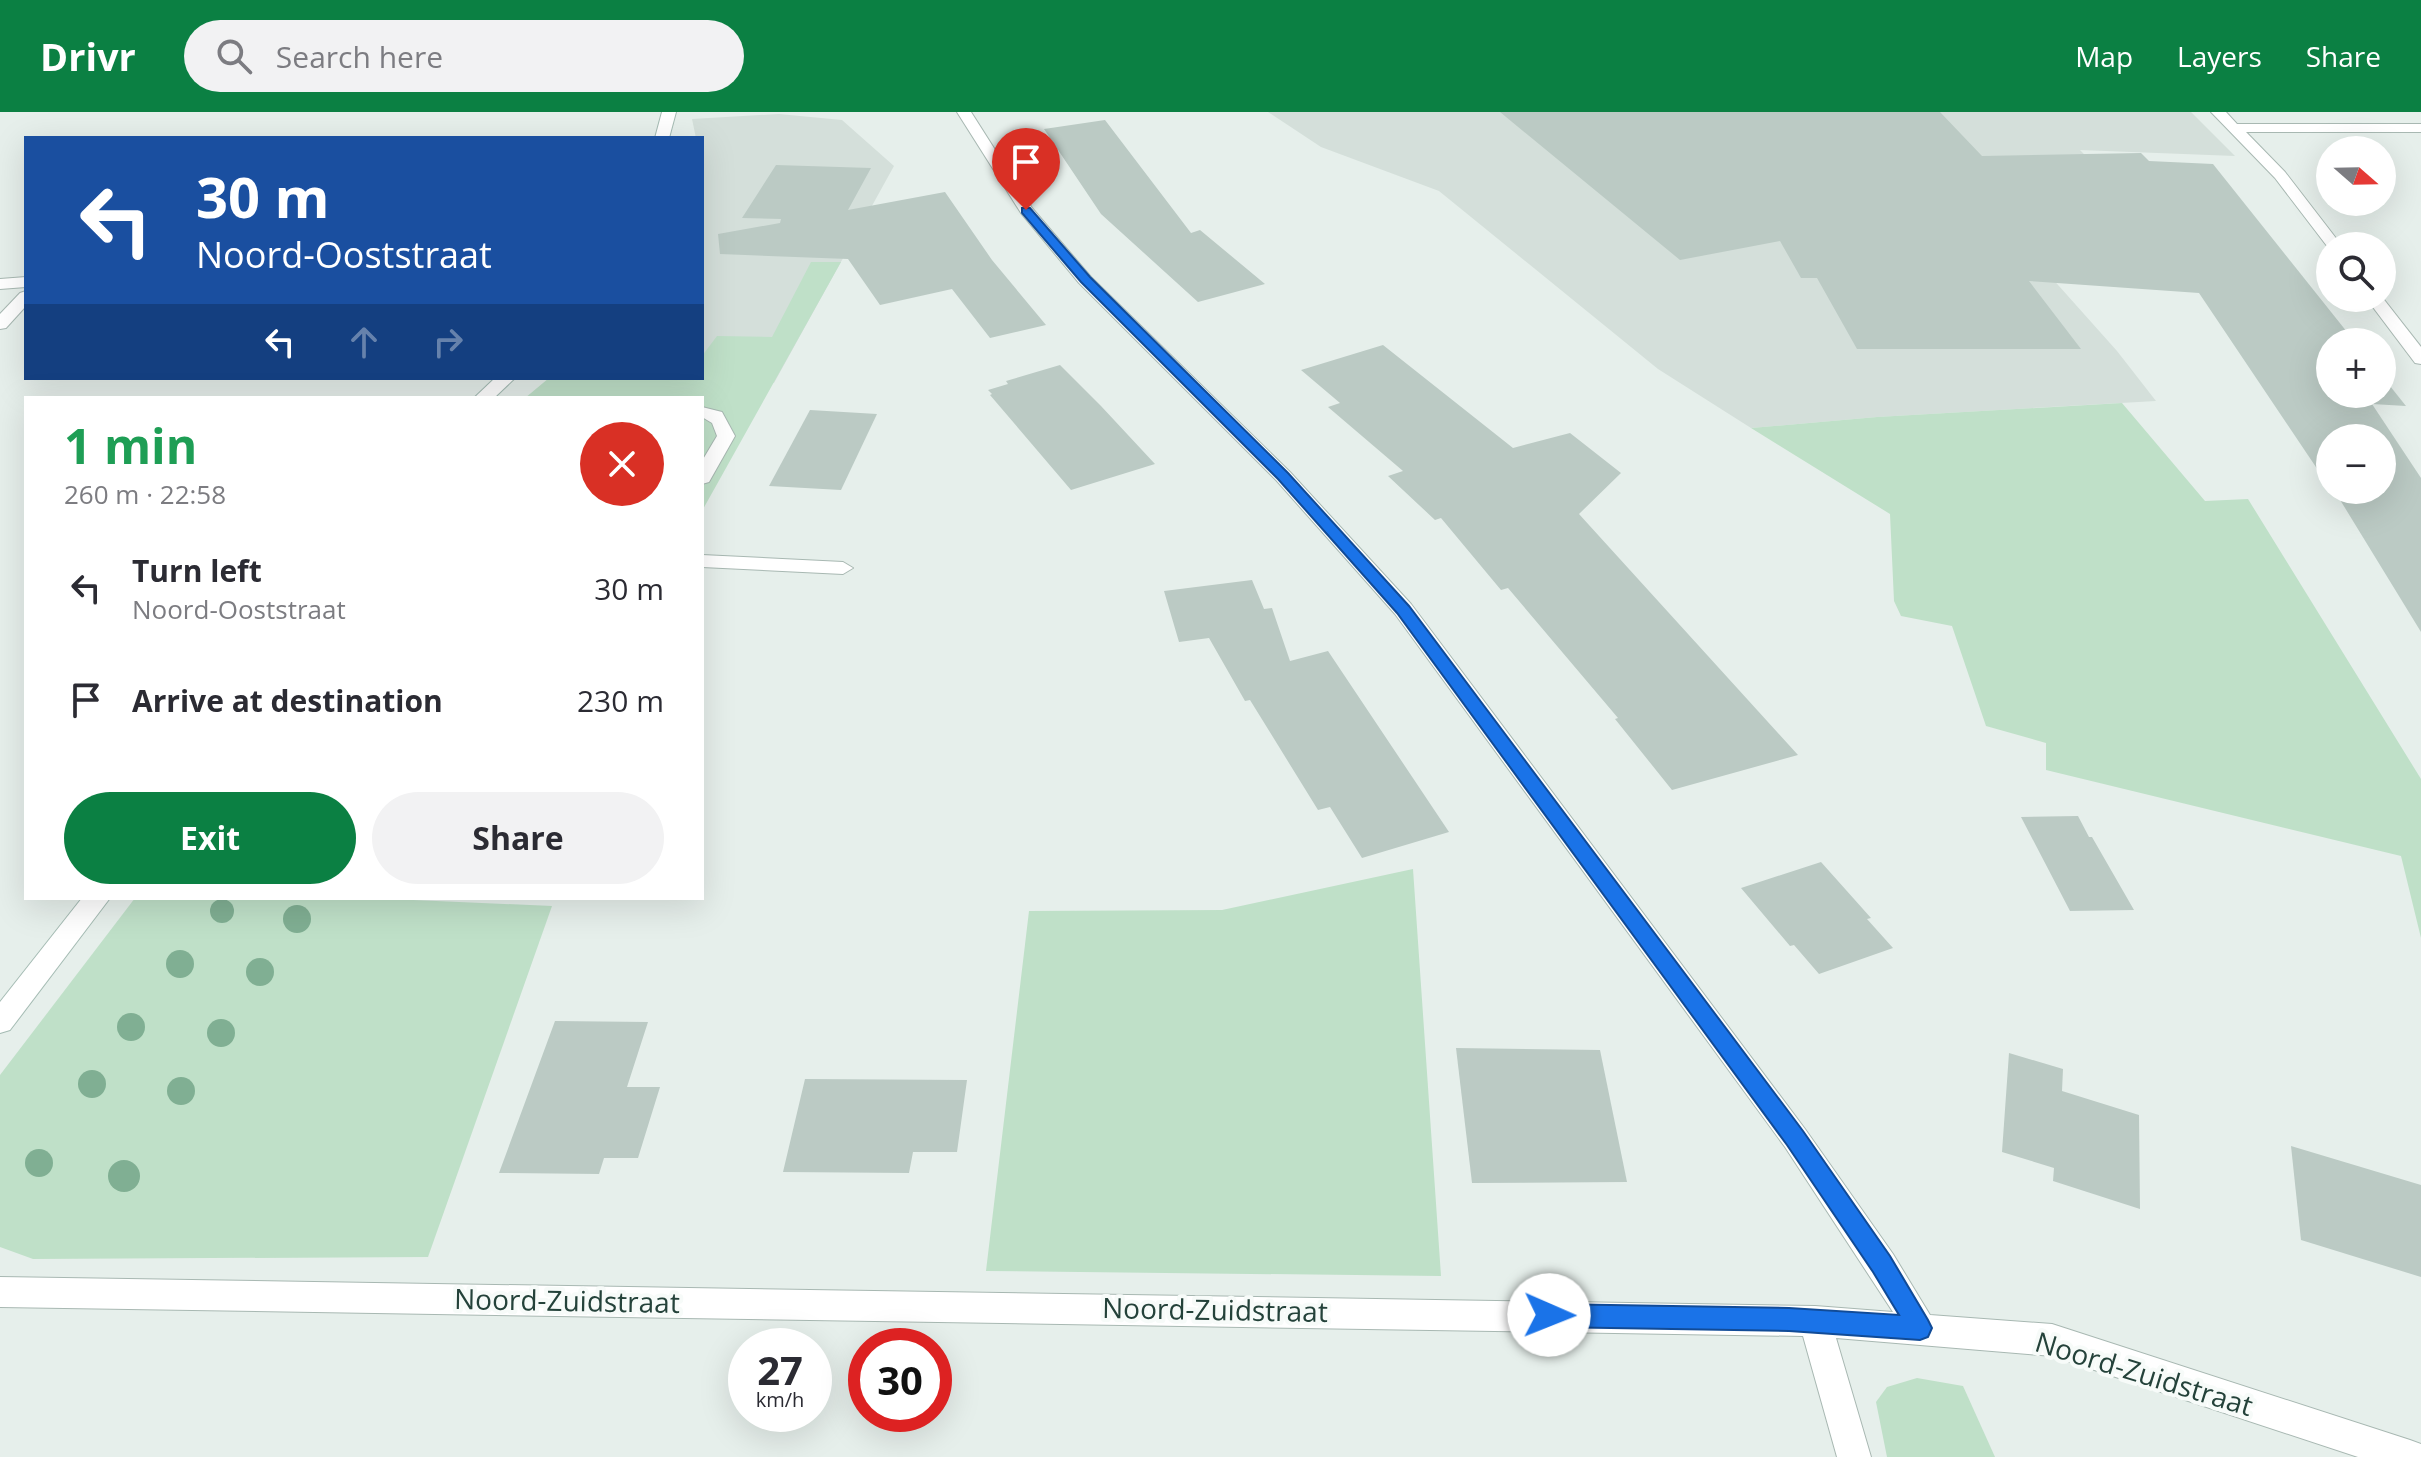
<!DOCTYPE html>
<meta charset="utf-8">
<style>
:root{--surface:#fff;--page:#f2f2f3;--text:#2b2b33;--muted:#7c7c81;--accent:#0b8043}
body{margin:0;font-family:"Open Sans",sans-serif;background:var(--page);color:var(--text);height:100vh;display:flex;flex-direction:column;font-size:30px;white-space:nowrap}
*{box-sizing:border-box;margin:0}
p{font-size:26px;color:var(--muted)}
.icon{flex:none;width:44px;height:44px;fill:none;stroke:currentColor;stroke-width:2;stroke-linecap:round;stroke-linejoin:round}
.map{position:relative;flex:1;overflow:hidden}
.details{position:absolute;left:24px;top:284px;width:680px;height:504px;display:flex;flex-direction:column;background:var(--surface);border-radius:0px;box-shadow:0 8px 32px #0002}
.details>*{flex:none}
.banner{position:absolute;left:24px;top:24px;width:680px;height:244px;border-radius:0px;box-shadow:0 8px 32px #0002;background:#1a4fa0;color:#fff;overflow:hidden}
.needle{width:52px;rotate:110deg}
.fabs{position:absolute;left:2316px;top:24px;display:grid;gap:16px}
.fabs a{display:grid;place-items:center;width:80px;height:80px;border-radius:50%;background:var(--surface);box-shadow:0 8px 32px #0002;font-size:40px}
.speed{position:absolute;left:728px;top:1216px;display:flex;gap:16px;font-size:40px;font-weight:700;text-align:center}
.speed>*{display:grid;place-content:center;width:104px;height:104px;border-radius:50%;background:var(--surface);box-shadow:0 8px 32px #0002;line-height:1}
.speed small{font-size:20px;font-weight:400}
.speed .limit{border:12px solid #d22;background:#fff;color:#111}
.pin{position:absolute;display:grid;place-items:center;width:68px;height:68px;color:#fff;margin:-82px -34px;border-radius:50% 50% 50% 0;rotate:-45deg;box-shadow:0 0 8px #0007}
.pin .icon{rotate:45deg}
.me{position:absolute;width:88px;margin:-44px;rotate:91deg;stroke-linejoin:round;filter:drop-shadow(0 0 6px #0008)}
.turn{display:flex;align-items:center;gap:28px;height:168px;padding:0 40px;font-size:36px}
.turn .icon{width:104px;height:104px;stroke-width:2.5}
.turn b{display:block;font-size:56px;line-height:68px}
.lanes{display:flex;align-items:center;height:76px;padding:0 40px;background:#0003;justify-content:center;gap:40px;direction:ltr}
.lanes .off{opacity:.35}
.round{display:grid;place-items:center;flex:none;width:84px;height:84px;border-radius:42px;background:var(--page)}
.overview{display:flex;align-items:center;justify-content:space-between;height:136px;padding:0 40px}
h1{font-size:48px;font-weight:700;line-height:60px;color:#1e9e55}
.action{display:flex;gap:16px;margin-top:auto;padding:16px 40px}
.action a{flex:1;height:92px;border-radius:48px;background:var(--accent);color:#fff;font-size:32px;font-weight:700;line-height:92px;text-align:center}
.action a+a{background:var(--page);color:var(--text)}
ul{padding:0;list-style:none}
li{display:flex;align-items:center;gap:24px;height:112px;padding:0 40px}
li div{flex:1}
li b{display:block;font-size:30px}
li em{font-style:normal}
header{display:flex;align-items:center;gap:48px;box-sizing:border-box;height:112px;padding:0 40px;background:var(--accent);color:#fff}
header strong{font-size:38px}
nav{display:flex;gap:44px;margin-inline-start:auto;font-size:28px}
.search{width:560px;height:72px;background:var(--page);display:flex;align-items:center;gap:20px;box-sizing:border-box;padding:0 28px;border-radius:44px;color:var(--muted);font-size:30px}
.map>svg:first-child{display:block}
</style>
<header>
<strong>Drivr</strong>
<div class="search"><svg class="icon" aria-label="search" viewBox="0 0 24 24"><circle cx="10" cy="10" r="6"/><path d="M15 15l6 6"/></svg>Search here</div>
<nav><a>Map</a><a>Layers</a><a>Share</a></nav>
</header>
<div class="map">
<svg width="2421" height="1345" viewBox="0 0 2421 1345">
<rect width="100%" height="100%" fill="#e6efeb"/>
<!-- built -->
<g fill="#d4dfda">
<polygon points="1268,0 2191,0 2235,44 2080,38 2109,68 2034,146 2117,239 2156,289 1877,305 1751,316 1658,257 1439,79 1321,35"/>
<polygon points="779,2 842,8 894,54 774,271 671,266 702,266 702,26 696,26 692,7"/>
</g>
<!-- green -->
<g fill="#bfe0c8">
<polygon points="811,150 841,150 702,399 702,286 525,286 549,266 702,266 702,244 717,224 772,225"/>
<polygon points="2122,291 2205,389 2248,387 2421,667 2421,826 2401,744 2046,658 2046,631 1986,614 1952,514 1901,504 1894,489 1890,402 1751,316 1877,305"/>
<polygon points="1413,757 1441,1164 986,1159 1029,799 1222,798"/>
<polygon points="135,786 368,786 552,794 428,1145 33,1147 0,1135 0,963"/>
<polygon points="1917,1266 1963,1274 1995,1345 1887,1345 1876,1290 1887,1275"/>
</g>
<!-- building -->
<g fill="#bbcac4">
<polygon points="1500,0 1940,0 1982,44 2141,41 2149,49 2213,52 2355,230 2330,230 2330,282 2382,282 2382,264 2406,294 2372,292 2421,366 2421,520 2334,378 2382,378 2382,326 2330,326 2330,376 2199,181 2029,169 2081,237 1857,237 1817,166 1801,166 1780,129 1680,148"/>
<polygon points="1105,8 1191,121 1200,118 1265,172 1198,190 1101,102 1044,17"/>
<polygon points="776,53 871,56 848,98 945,80 992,148 1046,213 990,226 952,177 880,193 848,147 720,142 718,122 780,111 781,107 742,106"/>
<polygon points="1383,233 1513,336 1570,321 1621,361 1579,402 1798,643 1672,678 1615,607 1618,606 1508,476 1501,478 1441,406 1435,408 1388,364 1403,359 1328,295 1340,291 1301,258"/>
<polygon points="1060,253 1101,294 1155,352 1071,378 990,283 992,282 988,278 1008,272 1006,269"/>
<polygon points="810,298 877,302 841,378 769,374"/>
<polygon points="1252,468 1264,497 1272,496 1290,549 1328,539 1449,720 1362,746 1330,695 1318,698 1250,588 1245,589 1209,526 1179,530 1164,479"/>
<polygon points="2078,704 2089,725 2092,725 2134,798 2070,799 2021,705"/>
<polygon points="1821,750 1871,806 1867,807 1893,836 1819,862 1794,833 1790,834 1741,776"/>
<polygon points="555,909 648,910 627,975 660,975 638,1046 604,1046 599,1062 499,1061"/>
<polygon points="1456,936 1600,938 1627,1070 1472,1071"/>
<polygon points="2009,941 2063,957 2062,979 2139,1003 2140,1097 2053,1069 2054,1056 2002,1040"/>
<polygon points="805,967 967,968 957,1040 913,1040 909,1061 783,1060"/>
<polygon points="2291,1034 2421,1073 2421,1165 2301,1128"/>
</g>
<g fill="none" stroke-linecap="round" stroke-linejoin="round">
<!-- lane casing -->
<g stroke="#a8b8b2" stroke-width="2">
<g id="lane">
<polygon points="26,179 26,194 6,216 0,217 0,202 20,181"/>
<polygon points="702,295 722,300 735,324 709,370 702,372 702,349 717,324 712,311 702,305"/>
<polygon points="702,443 843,450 853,456 843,462 702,455"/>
</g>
</g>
<!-- street casing -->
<g stroke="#a8b8b2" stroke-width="2">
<g id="street">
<polygon points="957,0 971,0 1032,96 1091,165 1290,360 1411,492 1805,1017 1893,1142 1930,1203 2052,1212 2410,1328 2421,1332 2421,1345 2358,1345 2052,1244 1836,1226 1871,1345 1837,1345 1803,1224 0,1195 0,1165 1815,1194 1893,1200 1785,1035 1395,502 1276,368 1079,171 1021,101"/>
<polygon points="2211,0 2226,0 2237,12 2421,12 2421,20 2246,20 2285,60 2342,134 2330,134 2330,138 2275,66"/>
<polygon points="26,165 26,175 0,177 0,167"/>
<polygon points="2382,185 2421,235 2421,252 2415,251 2366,186"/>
</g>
</g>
<!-- secondary casing -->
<g stroke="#a4bbb3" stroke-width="2">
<g id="secondary">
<polygon points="662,0 676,0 669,26 655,26"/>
<polygon points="495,266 515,266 494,286 474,286"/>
<polygon points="82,786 110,786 10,918 0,921 0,890"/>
</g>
</g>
<!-- lane -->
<use href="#lane" fill="#fff" fill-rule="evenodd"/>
<!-- street -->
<use href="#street" fill="#fff" fill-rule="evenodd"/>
<!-- secondary -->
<use href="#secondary" fill="#fff" fill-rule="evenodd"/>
</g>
<!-- trees -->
<g fill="#80af93">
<circle cx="222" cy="799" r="12"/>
<circle cx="297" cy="807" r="14"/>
<circle cx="180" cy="852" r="14"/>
<circle cx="260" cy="860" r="14"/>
<circle cx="131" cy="915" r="14"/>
<circle cx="221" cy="921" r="14"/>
<circle cx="92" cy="972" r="14"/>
<circle cx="181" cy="979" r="14"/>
<circle cx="39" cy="1051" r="14"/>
<circle cx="124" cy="1064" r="16"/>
</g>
<!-- route -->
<polygon fill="#1a73e8" stroke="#114b97" stroke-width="2" points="1022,96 1030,96 1090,165 1288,361 1409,494 1803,1019 1890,1144 1928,1208 1932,1216 1928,1225 1920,1228 1789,1219 1549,1215 1540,1211 1537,1203 1540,1195 1549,1192 1789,1196 1899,1203 1873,1160 1787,1033 1397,501 1278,367 1081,170 1022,101"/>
<g text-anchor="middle" stroke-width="8" stroke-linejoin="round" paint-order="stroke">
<!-- near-street labels -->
<g font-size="28" fill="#24423a" stroke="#f7fbf9">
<text transform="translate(567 1189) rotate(1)" y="10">Noord-Zuidstraat</text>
<text transform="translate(1215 1198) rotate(1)" y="10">Noord-Zuidstraat</text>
<text transform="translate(2144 1262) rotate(17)" y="10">Noord-Zuidstraat</text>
</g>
</g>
</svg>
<div class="fabs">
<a><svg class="needle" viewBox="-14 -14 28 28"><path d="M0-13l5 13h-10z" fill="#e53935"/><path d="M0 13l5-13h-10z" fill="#7c7c81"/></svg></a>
<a><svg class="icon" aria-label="search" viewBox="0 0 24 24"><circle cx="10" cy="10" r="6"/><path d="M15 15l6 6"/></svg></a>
<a>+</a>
<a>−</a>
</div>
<div class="speed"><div>27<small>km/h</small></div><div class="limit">30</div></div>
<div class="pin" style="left:1026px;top:98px;background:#d93025"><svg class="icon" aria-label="arrive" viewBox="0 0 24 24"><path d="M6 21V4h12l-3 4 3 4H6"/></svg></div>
<svg class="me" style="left:1549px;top:1203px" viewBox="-20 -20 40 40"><circle r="19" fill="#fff"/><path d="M0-13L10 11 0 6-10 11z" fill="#1a73e8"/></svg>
<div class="banner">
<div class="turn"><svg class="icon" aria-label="left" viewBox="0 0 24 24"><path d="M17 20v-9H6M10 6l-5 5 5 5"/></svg><div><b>30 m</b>Noord-Ooststraat</div></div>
<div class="lanes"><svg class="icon" aria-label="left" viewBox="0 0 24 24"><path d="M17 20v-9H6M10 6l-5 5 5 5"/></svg><svg class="icon off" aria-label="ahead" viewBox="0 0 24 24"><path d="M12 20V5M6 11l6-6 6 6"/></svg><svg class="icon off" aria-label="right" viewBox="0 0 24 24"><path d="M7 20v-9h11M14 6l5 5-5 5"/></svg></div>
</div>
<section class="details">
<div class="overview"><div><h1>1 min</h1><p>260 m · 22:58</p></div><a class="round" style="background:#d93025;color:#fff"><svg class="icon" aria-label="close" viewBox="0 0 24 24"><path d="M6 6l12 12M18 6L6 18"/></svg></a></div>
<ul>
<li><svg class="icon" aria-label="left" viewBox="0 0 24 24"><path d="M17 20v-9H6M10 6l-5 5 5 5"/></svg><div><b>Turn left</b><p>Noord-Ooststraat</p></div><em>30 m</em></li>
<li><svg class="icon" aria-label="arrive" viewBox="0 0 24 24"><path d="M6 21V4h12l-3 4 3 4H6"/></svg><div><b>Arrive at destination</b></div><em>230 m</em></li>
</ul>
<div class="action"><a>Exit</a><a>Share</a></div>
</section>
</div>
